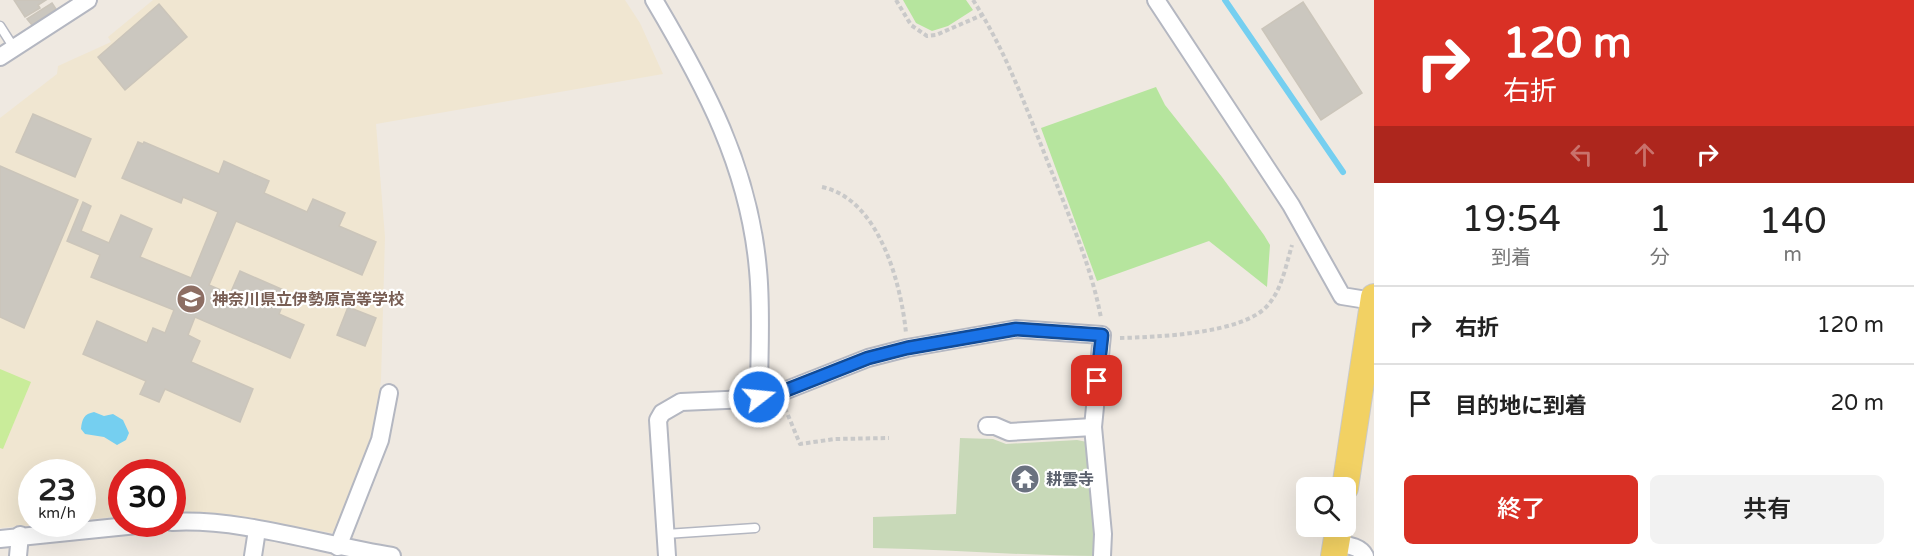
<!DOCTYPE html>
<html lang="ja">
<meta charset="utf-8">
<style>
:root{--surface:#fff;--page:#f2f2f2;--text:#222;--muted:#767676;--line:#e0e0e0;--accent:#d93025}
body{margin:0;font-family:"Varela Round","Noto Sans JP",sans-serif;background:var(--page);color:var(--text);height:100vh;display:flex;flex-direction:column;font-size:22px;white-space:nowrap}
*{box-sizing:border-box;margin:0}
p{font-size:20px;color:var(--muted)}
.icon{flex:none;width:33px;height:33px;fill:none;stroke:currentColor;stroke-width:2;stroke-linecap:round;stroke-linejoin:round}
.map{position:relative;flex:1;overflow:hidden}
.panel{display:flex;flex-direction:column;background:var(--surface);width:540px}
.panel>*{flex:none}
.guide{background:#d93025;color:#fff;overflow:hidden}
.buttons{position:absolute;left:1296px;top:477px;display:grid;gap:12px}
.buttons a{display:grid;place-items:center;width:60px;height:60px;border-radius:9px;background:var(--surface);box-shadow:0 6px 24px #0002;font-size:30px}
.speed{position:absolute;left:18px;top:459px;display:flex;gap:12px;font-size:30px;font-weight:700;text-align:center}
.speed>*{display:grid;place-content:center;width:78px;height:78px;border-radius:50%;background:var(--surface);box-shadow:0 6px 24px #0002;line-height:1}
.speed small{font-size:15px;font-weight:400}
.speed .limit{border:9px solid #d22;background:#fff;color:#111}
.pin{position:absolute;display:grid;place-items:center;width:51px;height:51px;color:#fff;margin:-26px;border-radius:12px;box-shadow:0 3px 9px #0006}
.me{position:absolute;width:66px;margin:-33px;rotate:74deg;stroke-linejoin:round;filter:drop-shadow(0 0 4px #0008)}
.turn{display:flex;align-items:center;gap:21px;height:126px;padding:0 30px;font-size:27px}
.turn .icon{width:78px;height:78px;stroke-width:2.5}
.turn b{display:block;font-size:42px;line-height:51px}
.lanes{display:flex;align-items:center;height:57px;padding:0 30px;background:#0003;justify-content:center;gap:30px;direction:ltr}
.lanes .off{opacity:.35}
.eta{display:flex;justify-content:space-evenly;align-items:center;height:102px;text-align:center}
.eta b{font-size:36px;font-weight:600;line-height:42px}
.cta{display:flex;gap:12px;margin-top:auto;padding:12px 30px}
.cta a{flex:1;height:69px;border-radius:9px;background:var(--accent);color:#fff;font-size:24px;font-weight:600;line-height:69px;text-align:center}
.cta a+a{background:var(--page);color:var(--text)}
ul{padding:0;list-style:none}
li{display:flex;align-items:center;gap:18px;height:78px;padding:0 30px;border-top:2px solid var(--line)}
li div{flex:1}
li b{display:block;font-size:22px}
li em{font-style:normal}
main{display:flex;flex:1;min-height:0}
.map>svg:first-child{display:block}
</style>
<main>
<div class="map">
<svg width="1374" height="556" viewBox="0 0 1374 556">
<rect width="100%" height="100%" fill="#efe9e1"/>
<!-- education -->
<polygon fill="#f0e6d1" points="153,0 625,0 640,23 663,74 376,124 385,237 381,380 374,428 337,530 332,533 225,514 173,515 172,472 122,472 121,516 83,520 82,472 32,472 32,524 45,524 0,528 0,118 57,74 58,66 111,42 108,37"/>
<!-- green -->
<g fill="#b6e59e">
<polygon points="903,0 966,0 973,10 948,26 932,31 916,23"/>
<polygon points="1156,87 1165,105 1222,177 1264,235 1270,245 1267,287 1209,241 1097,281 1041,128"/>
</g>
<!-- cemetery -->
<path fill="#c8d9b8" d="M960,438l33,1 13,5 71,-4 10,2 12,114c-76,0 -150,-7 -226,-8v-31l83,-3z"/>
<!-- pitch -->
<polygon fill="#c9ec9a" points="0,369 31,382 3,449 0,448"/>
<!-- water -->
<path fill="#75cff0" d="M94,412l10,4 9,-2 10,6 6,13 -3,7 -9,5 -13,-8 -19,-3 -4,-5c1,-10 3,-15 13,-17z"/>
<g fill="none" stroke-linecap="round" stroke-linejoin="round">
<!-- stream -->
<polyline stroke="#75cff0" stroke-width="6" points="1225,0 1343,172"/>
</g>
<!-- building -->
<g fill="#cbc7bf" stroke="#cbc5ba" stroke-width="1.5">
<polygon points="14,0 46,0 38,5 40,8 25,17"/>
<polygon points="1303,2 1362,93 1321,120 1262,29"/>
<polygon points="52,3 56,9 32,25 27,19"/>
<polygon points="159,4 187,37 125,90 98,57"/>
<polygon points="33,114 91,139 75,177 16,152"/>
<polygon points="138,142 143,144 144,142 219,174 224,161 269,181 264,193 307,212 313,199 345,213 339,226 376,242 362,275 236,221 209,285 230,294 240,271 288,292 279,314 304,325 290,358 195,317 188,335 200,341 191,362 253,389 240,422 165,389 159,402 140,394 146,381 83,354 97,321 147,343 153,328 165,333 174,310 91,277 100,255 67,241 83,202 91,206 81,231 109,243 121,215 152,229 140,257 191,278 218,212 183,197 181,203 122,178"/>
<polygon points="0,166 78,200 24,328 0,317"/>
<polygon points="348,307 376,318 365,346 337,335"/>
</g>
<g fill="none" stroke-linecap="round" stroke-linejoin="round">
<!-- lane casing -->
<g stroke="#b4b7c1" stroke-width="11">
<g id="lane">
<polyline points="0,26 14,48"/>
<polyline points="666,534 755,528"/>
</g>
</g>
<!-- street casing -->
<g stroke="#b4b7c1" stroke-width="20">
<g id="street">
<path d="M654,0c51,86 95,167 104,270 4,41 1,85 1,127"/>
<polyline points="1156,0 1291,205 1342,296 1373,301"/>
<polyline points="0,57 88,0"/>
<polyline points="987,426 995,426 1009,432 1093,427"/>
<path d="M172,522c70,-4 150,23 220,34"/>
<polyline points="0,539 147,524"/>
<path d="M1336,543c10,2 24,3 29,13"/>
<polyline points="338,547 380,440 389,393"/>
<polyline points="18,556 20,535"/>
<polyline points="253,556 257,530"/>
<polyline points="667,556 658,420 662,413 681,402 748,399 779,393 868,358 907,348 1016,329 1102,335 1093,427 1103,534 1102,556"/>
</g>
</g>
<!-- primary casing -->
<g stroke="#c9c9c9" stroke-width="28">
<g id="primary">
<polyline points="1345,488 1374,297"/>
<polyline points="1334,556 1339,526"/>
</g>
</g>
<!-- path -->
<g stroke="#c9c9c9" stroke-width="4" stroke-dasharray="4.5 3" stroke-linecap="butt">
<polyline points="896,0 911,25 927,36 936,35 982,15"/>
<path d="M973,0c35,54 56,116 80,175 18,46 39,94 48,143"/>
<path d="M822,187c57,12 79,96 84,146"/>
<path d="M1120,338c36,-1 124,-4 148,-33 14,-16 18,-40 24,-60"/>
<polyline points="785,408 800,444 835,439 889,438"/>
</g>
<!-- lane -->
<use href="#lane" stroke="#fff" stroke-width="8"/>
<!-- street -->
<use href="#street" stroke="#fff" stroke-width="16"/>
<!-- primary -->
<use href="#primary" stroke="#f2d163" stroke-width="26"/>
</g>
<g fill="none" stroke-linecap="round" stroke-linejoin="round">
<!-- route casing -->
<g stroke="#114b97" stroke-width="15">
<polyline id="route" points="759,397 779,393 868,358 907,348 1016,329 1102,335 1097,381"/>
</g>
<!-- route -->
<use href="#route" stroke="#1a73e8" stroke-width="10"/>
</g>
<!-- icons -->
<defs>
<g id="school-disc" transform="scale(1.5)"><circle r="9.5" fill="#8d6e63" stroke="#fff"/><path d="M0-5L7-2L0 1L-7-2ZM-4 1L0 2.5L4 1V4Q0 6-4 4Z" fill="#fff"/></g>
<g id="temple-disc" transform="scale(1.5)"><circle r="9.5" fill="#6b7280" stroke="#fff"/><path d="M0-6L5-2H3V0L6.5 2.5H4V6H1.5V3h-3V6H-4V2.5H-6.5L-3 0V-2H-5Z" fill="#fff"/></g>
</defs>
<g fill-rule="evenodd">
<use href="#school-disc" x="191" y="299"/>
<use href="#temple-disc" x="1025" y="479"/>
</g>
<g text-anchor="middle" stroke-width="4.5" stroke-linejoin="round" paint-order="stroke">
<!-- education labels -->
<g font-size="16" font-weight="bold" fill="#785e54" stroke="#fff" text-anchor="start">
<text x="212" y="305">神奈川県立伊勢原高等学校</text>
</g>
<!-- worship labels -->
<g font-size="16" font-weight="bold" fill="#5b616d" stroke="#fff" text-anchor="start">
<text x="1046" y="485">耕雲寺</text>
</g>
</g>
</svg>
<div class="buttons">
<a><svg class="icon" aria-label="search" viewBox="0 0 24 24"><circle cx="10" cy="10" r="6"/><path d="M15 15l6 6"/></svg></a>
</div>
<div class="speed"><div>23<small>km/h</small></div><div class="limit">30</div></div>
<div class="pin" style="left:1097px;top:381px;background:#d93025"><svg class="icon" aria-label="arrive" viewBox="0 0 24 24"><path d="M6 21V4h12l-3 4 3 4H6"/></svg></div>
<svg class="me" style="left:759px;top:397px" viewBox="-20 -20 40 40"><circle r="17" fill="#1a73e8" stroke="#fff" stroke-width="3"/><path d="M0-11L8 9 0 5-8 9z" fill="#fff"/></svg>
</div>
<section class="panel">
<div class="guide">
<div class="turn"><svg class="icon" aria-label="right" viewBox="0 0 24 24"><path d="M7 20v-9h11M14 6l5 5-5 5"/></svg><div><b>120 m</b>右折</div></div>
<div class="lanes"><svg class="icon off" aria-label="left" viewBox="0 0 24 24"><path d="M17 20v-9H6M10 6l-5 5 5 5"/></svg><svg class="icon off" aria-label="ahead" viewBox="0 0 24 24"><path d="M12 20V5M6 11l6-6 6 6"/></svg><svg class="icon" aria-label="right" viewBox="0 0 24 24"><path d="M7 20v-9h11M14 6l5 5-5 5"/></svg></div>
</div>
<div class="eta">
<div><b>19:54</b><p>到着</p></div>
<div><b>1</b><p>分</p></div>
<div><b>140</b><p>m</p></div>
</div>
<ul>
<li><svg class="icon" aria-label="right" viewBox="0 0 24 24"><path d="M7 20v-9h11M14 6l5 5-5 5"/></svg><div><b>右折</b></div><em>120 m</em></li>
<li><svg class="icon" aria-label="arrive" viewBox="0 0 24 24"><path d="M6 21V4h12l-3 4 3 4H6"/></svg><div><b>目的地に到着</b></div><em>20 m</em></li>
</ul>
<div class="cta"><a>終了</a><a>共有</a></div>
</section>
</main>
